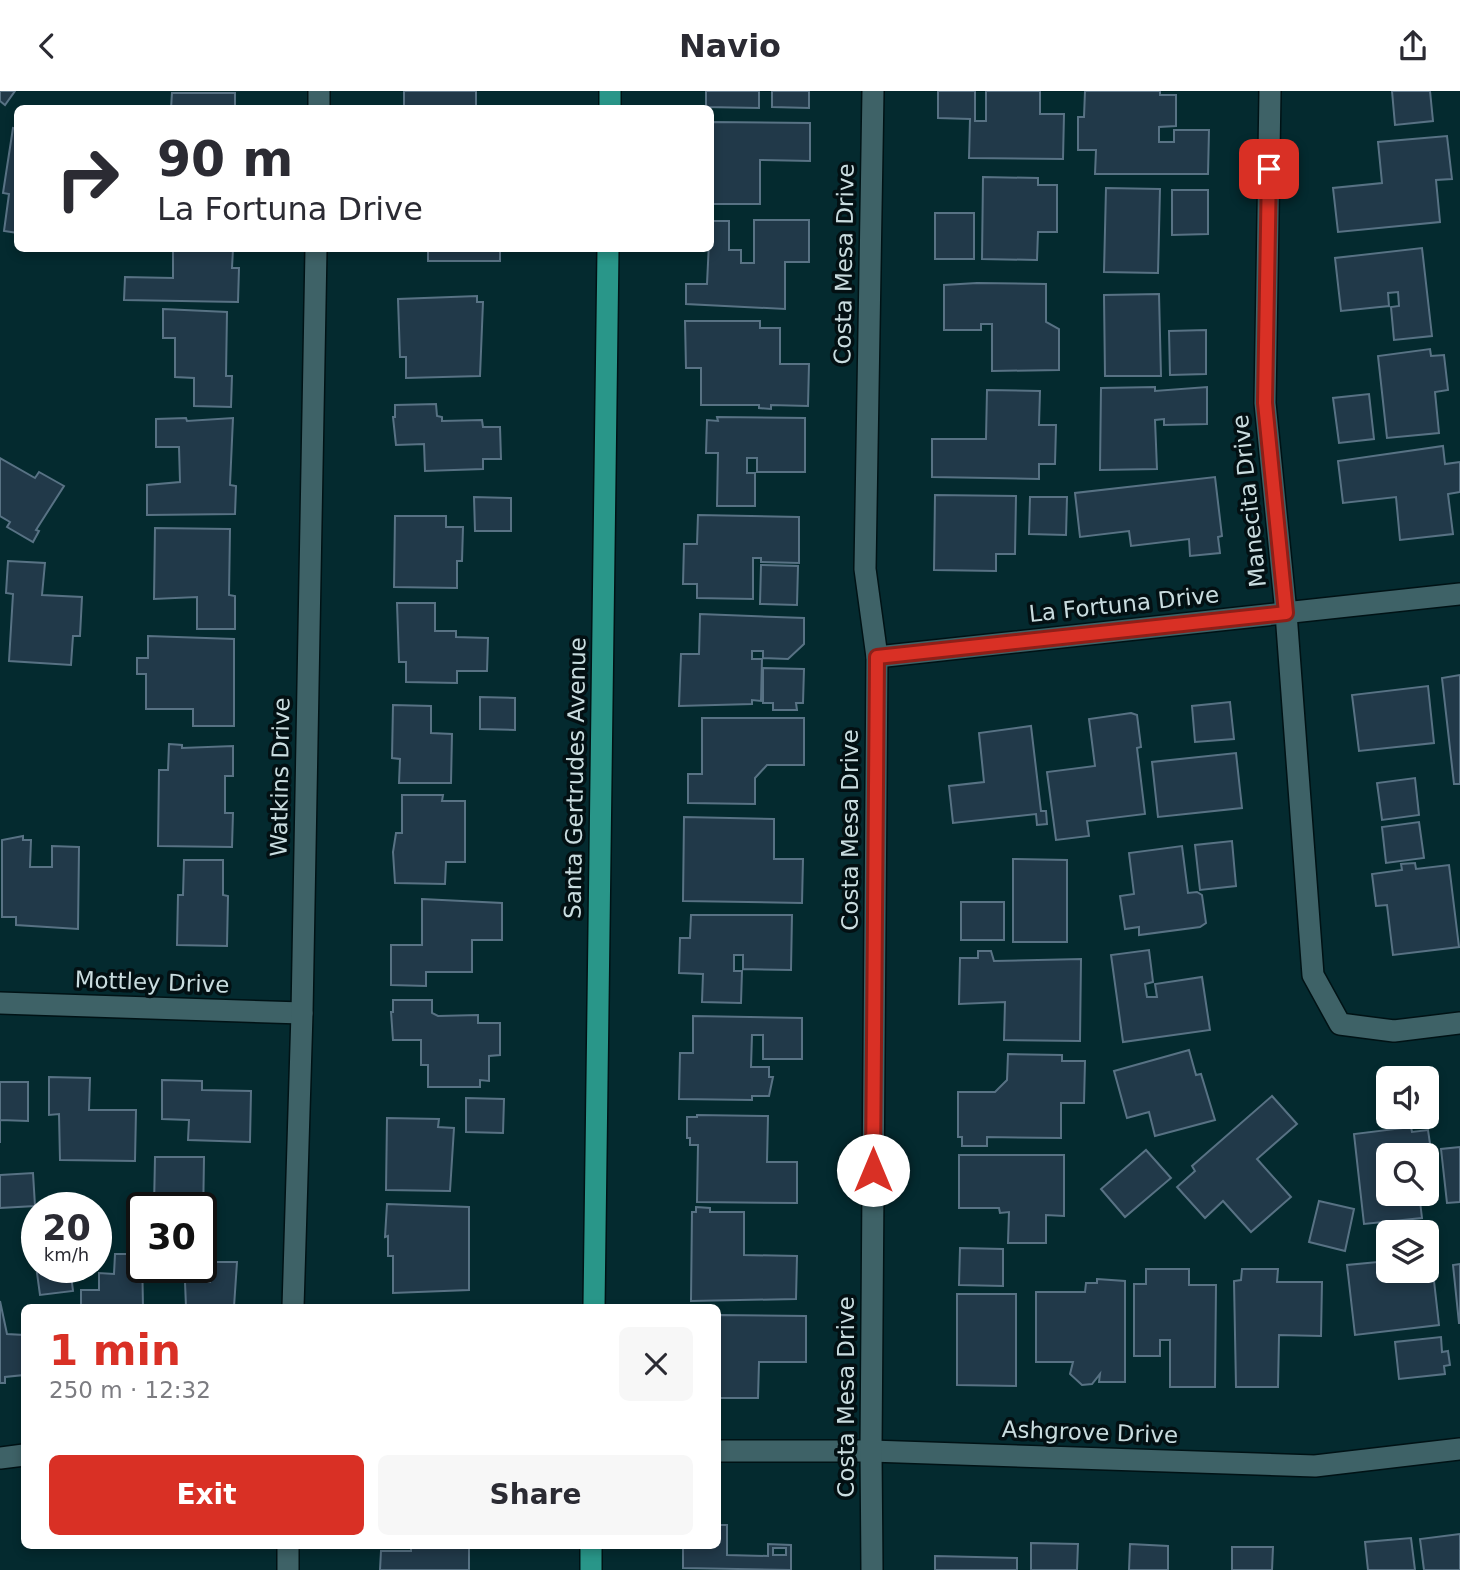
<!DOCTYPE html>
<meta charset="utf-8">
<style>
:root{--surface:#fff;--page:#f7f7f7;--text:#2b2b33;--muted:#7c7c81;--accent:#d93025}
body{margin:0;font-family:"DejaVu Sans",sans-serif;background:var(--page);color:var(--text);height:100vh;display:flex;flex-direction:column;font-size:26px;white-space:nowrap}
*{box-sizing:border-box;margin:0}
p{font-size:23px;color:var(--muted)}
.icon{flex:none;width:38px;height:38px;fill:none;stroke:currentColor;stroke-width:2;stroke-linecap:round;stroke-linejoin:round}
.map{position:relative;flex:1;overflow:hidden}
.panel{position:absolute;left:21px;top:1213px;width:700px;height:245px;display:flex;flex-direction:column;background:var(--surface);border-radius:10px;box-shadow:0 4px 10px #0003}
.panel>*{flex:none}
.guide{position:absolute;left:14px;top:14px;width:700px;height:147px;border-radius:10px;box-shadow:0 4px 10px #0003;background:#fff;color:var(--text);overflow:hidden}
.buttons{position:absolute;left:1376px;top:975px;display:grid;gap:14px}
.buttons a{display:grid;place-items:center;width:63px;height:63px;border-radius:10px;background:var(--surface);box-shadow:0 4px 10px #0003;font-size:35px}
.speed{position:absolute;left:21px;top:1101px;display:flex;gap:14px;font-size:35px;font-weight:700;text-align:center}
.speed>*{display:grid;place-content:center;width:91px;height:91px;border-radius:50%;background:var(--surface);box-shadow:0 4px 10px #0003;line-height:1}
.speed small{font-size:18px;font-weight:400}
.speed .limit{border:4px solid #111;border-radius:10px;background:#fff;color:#111}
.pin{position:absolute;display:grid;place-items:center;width:60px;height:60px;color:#fff;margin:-30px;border-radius:14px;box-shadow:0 4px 10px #0006}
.me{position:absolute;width:77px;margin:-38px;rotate:0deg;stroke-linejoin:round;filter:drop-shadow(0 0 5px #0008)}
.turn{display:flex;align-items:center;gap:24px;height:147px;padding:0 28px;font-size:32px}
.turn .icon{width:91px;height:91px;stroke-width:2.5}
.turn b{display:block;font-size:49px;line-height:60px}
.round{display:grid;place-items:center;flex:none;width:74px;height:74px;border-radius:10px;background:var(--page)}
.headline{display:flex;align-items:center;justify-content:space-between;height:119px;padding:0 28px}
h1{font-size:42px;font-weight:700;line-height:52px;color:var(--accent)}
.button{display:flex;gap:14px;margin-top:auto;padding:14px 28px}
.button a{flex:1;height:80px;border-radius:10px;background:var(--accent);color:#fff;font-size:28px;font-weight:700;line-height:80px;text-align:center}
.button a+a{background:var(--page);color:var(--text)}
header{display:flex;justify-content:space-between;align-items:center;height:91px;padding:0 28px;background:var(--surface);font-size:32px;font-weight:700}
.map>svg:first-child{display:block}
</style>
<header><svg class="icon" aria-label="back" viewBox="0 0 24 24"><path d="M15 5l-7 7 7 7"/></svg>Navio<svg class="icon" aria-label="share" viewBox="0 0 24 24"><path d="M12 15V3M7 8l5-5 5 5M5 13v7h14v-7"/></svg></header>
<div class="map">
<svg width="1460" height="1479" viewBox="0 0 1460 1479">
<rect width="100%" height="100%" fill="#042a2f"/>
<!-- building -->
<g fill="#213949" stroke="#587284" stroke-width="2" fill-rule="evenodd">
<polygon points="0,0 15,0 5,14 0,10"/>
<polygon points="404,0 476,0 476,18 404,17"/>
<polygon points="706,0 759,0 759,17 706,16"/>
<polygon points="772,0 809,0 809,17 772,16"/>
<polygon points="938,0 975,0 975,30 986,30 986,0 1040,0 1040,23 1064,23 1063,68 969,67 970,28 938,27"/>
<polygon points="1085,0 1160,0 1160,4 1176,4 1176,35 1159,36 1159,51 1174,51 1174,39 1209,39 1208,83 1095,83 1096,59 1078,59 1078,26 1084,26"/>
<polygon points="1392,0 1430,0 1433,30 1395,34"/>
<polygon points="172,2 235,2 235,18 171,18"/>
<polygon points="710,31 810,32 810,70 760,69 760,113 710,113"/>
<polygon points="13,37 18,38 18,142 4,140 9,103 3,102"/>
<polygon points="1447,45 1452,88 1436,89 1440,131 1338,141 1333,97 1382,92 1378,51"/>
<polygon points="983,86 1038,87 1038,94 1057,94 1057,141 1038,141 1037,169 982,168"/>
<polygon points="1106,97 1160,98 1158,182 1104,181"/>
<polygon points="1172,99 1208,99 1208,143 1172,144"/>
<rect x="935" y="122" width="39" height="46"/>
<polygon points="754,129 809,129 809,171 785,171 785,218 686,213 686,193 707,193 710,130 729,130 729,159 741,159 741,172 754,172"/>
<polygon points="1422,157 1432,245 1394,249 1391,216 1399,215 1398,201 1388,202 1389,215 1341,220 1335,167"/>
<polygon points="173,158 233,158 232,177 239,177 238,211 124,209 125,186 173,187"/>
<rect x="428" y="158" width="72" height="12"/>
<polygon points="977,192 1046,193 1046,231 1059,238 1059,279 992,280 992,233 981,233 981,239 944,239 944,194"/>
<polygon points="1159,203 1161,285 1105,285 1104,204"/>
<polygon points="477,205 477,211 483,211 480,285 406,287 406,266 400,266 398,208"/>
<polygon points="163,218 227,221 226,285 232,285 231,316 194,315 194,287 175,286 175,247 163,247"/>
<polygon points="685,230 760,230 760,237 780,237 780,273 809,273 808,315 771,314 771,318 759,317 759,314 701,314 701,277 686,277"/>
<polygon points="1206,239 1206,283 1170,284 1169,240"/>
<polygon points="1430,258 1431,265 1444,264 1448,299 1435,301 1439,342 1387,347 1378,265"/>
<polygon points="1155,296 1155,300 1207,296 1207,333 1164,334 1164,328 1155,329 1157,378 1100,379 1101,297"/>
<polygon points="987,299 1040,300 1039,334 1056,334 1055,373 1039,373 1039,388 932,386 932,348 986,348"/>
<polygon points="1369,303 1374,348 1339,352 1333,307"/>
<polygon points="436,313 437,325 442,326 442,330 482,329 483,336 500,336 501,368 483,368 483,378 425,380 424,353 396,354 393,326 395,326 395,314"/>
<polygon points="717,326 805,327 805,381 757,381 757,367 747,367 747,382 755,382 755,415 717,415 718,362 706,362 707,329 718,330"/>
<polygon points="186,327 187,330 233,327 230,394 236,395 235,423 147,424 147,394 180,391 179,356 156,356 156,328"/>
<polygon points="1443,355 1445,373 1460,371 1460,401 1448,403 1453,443 1400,449 1396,406 1343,412 1338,370"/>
<polygon points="0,367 35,387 39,381 64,395 36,439 39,440 33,451 7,436 10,431 0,425"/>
<polygon points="1215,386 1222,445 1218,446 1220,462 1190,465 1189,448 1131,455 1129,440 1080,446 1075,402"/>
<polygon points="935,404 1016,405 1015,463 996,463 996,480 934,479"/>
<polygon points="474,406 511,407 511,440 475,440"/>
<polygon points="1030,406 1067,406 1066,444 1029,443"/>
<polygon points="698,424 799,426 799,472 761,471 761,467 753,467 753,508 697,507 697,493 683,493 684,453 697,453"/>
<polygon points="395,425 446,425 446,436 463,436 462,470 457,470 457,497 394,496"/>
<polygon points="155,437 230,438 229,504 235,505 235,538 197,538 197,506 154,508"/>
<polygon points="8,470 45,472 42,504 82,506 80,545 73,545 71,574 9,570 13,503 6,502"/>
<polygon points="761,474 798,475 797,514 760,513"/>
<polygon points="397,512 435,512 435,540 456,540 456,546 488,547 487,580 457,580 457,592 406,591 406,571 399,571"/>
<polygon points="700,523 804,527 804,553 788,568 763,567 763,560 752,560 752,568 762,568 761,610 752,609 752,613 679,615 681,563 699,563"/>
<polygon points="148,545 234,548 234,635 193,635 193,618 146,618 146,583 137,583 137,567 148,567"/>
<polygon points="763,577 804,578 803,612 796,612 797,619 773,619 773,612 763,612"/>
<polygon points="1460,584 1460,693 1454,693 1442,587"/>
<polygon points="1428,595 1434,652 1359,660 1352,604"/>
<polygon points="480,606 515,607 515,639 480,638"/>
<polygon points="1230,611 1234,648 1195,651 1192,615"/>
<polygon points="393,614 431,615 431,642 452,643 451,692 399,692 400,668 392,667"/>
<polygon points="1131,622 1137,624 1141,656 1137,657 1145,723 1087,730 1089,745 1056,749 1047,681 1095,675 1089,628"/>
<polygon points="702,627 804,627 804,674 767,674 755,687 755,713 688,712 688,683 702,683"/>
<polygon points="1031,635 1041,720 1046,720 1047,733 1037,734 1036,723 953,732 949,695 984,691 979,642"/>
<polygon points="169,653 182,654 182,657 233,655 233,685 225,685 225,722 233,722 232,756 158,755 159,679 168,679"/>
<polygon points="1236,662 1242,717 1158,726 1152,671"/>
<polygon points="1415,687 1419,724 1382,729 1377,692"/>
<polygon points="402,704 443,704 442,710 465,710 465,771 446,771 445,793 395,792 393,761 396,742 402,742"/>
<polygon points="684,726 774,728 774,768 803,768 802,812 683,810"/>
<polygon points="1419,731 1424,767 1386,772 1382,736"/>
<polygon points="23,745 23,749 31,749 30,776 52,776 52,755 79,756 78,838 16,834 16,826 2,826 2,749"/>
<polygon points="1232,750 1236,795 1200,799 1195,754"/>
<polygon points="1182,755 1188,802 1197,801 1202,804 1206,832 1200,836 1139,844 1139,836 1125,838 1120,805 1134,803 1129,762"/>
<polygon points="1013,768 1067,769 1067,851 1013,851"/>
<polygon points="184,769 223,769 223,804 228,805 227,855 177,854 178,804 183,804"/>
<polygon points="1415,772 1416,778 1449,774 1459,856 1393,864 1387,814 1376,815 1372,783 1402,779 1401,773"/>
<polygon points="422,808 502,812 502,849 472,849 472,881 426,881 426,895 391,894 391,854 422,854"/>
<rect x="961" y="811" width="43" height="38"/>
<polygon points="691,824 792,824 791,879 743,878 743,864 734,864 734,880 742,880 741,912 702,911 703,883 679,882 680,847 690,847"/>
<polygon points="1149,859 1153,891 1145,893 1147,906 1157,906 1155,893 1202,886 1210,939 1123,951 1111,864"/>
<polygon points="978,860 991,860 994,870 1081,868 1080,950 1004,949 1005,911 959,913 960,867 978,867"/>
<polygon points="393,909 432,909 432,922 438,925 478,924 478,932 500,932 500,964 489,965 489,990 480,989 480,996 428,996 428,974 421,974 421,949 393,949 391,921 393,921"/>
<polygon points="693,925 802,927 802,968 763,968 763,944 752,944 751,976 769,976 769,986 773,986 769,1005 752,1005 752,1009 679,1008 680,962 693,962"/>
<polygon points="1189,959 1196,984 1201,983 1215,1029 1155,1045 1149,1021 1127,1027 1114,980"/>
<polygon points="1008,963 1062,964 1062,970 1085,970 1084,1012 1061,1012 1061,1047 987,1046 987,1055 962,1055 962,1046 958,1046 958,1001 995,1001 1007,989"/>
<polygon points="49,986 90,987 89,1019 136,1019 135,1070 60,1069 59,1023 49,1024"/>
<polygon points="162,989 202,990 202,999 251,1000 250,1051 188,1049 189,1029 162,1028"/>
<polygon points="0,991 28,991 28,1030 0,1029 0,1052"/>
<polygon points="1272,1005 1297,1033 1257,1068 1291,1106 1251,1141 1223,1110 1205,1127 1177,1096 1195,1080 1192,1075"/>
<polygon points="466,1007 504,1008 503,1042 466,1041"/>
<polygon points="697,1024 768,1025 767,1071 797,1071 797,1112 697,1111 698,1054 690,1054 690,1047 687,1047 687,1026 697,1026"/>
<polygon points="387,1027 439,1028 438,1036 454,1037 450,1100 386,1099"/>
<polygon points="1411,1036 1412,1041 1428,1039 1432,1066 1388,1064 1388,1102 1419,1102 1422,1127 1364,1133 1354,1043"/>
<polygon points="1460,1056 1460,1111 1447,1112 1441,1058"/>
<polygon points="1146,1059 1171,1087 1125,1126 1101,1098"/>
<polygon points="959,1064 1064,1064 1064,1125 1046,1124 1046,1152 1008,1152 1009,1121 1000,1122 999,1117 959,1117"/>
<polygon points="155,1066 204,1066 203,1131 201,1116 154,1116"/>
<polygon points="33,1082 35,1115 0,1117 0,1084"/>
<polygon points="1319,1110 1354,1118 1345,1160 1309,1151"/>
<polygon points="387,1113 469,1116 469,1199 393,1202 393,1165 388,1165 388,1145 385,1146"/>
<polygon points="696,1116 710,1117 710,1121 744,1121 744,1164 797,1165 796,1208 691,1210 692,1121 696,1121"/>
<polygon points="960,1157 1003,1158 1003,1195 959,1194"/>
<polygon points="34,1160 37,1160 37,1176 70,1176 73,1200 40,1204"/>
<polygon points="115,1163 142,1163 143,1216 81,1216 81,1199 99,1199 99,1182 114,1183"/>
<polygon points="1388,1170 1388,1180 1395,1180 1396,1185 1433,1181 1439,1234 1355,1244 1347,1174"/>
<polygon points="209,1171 237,1171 234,1216 186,1216 185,1191 210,1191"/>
<polygon points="1460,1173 1460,1232 1459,1232 1453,1174"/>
<polygon points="1146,1178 1189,1178 1189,1194 1216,1194 1215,1296 1170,1296 1170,1249 1160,1249 1160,1265 1134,1265 1134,1193 1146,1193"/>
<polygon points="1242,1178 1278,1178 1277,1191 1322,1191 1321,1245 1279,1244 1278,1296 1236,1296 1234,1190 1241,1189"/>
<polygon points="1097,1188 1125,1190 1125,1291 1099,1291 1100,1283 1092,1293 1082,1294 1070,1283 1073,1271 1036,1271 1036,1201 1085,1201 1086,1192 1097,1192"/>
<polygon points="957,1203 1016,1203 1016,1295 957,1294"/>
<polygon points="0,1210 7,1243 24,1244 24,1284 5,1286 5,1292 0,1292"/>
<polygon points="718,1224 806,1225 806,1271 759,1271 758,1307 718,1307"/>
<polygon points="1441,1246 1442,1261 1448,1260 1450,1274 1444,1275 1445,1283 1399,1288 1395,1251"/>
<path d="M718,1434h9v30l41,1v-12l23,1v25l-108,-2v-23h35zM773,1457h13v7h-13z"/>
<polygon points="1460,1443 1460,1479 1424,1479 1420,1448"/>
<polygon points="1411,1447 1415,1479 1368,1479 1365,1451"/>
<polygon points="1031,1452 1078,1453 1077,1479 1031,1479"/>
<polygon points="1130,1453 1168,1455 1168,1479 1129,1479"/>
<polygon points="411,1454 469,1454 469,1479 380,1479 381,1460 411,1460"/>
<polygon points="1232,1456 1273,1456 1272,1479 1232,1479"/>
<polygon points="935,1465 1017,1467 1017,1479 935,1479"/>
</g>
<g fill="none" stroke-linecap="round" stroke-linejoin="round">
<!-- minor casing -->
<g stroke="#001215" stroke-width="24">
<g id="minor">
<polyline points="1270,0 1265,312 1286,522 1313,884 1340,933 1394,940 1460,932"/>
<polyline points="319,18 319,0"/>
<polyline points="877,566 1460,503"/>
<polyline points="0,912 302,922"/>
<polyline points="293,1216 302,922 316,158"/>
<polyline points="718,1360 871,1360 1315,1375 1460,1358"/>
<polyline points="0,1367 24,1364"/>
<polyline points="288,1479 288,1454"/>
<polyline points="872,1479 871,1360 877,566 865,478 873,0"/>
</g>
</g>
<!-- major casing -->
<g stroke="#001215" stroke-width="24">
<g id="major">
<polyline points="610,18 610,0"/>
<polyline points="594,1216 608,158"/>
<polyline points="591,1479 591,1454"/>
</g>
</g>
<!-- minor -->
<use href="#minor" stroke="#3e6267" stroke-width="21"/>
<!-- major -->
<use href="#major" stroke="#299689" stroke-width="21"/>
</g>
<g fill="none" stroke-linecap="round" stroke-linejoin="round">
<!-- route casing -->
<g stroke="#8d1f18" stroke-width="18">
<polyline id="route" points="873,1079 877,566 1286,522 1265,312 1269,78"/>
</g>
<!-- route -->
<use href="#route" stroke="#d93025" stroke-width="12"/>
</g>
<g text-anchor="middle" stroke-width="7" stroke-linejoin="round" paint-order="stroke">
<!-- street labels -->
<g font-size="23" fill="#c9dcdf" stroke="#031013">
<text transform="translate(844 173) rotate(-89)" y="8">Costa Mesa Drive</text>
<text transform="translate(1249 410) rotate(-96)" y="8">Manecita Drive</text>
<text transform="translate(1124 513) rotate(-6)" y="8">La Fortuna Drive</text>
<text transform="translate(280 686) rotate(-89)" y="8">Watkins Drive</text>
<text transform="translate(575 687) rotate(-89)" y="8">Santa Gertrudes Avenue</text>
<text transform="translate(850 739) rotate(-90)" y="8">Costa Mesa Drive</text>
<text transform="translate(152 891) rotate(2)" y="8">Mottley Drive</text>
<text transform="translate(846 1306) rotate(-90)" y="8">Costa Mesa Drive</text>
<text transform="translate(1090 1341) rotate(2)" y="8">Ashgrove Drive</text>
</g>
</g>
</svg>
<div class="buttons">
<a><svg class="icon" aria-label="sound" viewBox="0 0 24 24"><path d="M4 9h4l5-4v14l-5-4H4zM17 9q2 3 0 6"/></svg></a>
<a><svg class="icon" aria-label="search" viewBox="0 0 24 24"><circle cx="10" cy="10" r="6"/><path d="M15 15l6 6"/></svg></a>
<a><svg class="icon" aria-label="layers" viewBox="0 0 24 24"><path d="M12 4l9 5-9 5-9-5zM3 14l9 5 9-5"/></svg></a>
</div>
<div class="speed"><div>20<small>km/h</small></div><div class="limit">30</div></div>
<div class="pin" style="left:1269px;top:78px;background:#d93025"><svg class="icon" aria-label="arrive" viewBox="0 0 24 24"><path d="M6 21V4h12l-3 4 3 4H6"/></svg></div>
<svg class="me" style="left:873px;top:1079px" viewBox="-20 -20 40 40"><circle r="19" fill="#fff"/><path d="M0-13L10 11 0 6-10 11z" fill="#d93025"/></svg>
<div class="guide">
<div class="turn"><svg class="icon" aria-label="right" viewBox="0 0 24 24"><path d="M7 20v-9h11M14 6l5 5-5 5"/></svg><div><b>90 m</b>La Fortuna Drive</div></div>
</div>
<section class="panel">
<div class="headline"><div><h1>1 min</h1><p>250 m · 12:32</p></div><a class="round"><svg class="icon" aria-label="close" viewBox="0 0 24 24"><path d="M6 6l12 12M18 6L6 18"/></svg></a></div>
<div class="button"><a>Exit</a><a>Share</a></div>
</section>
</div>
